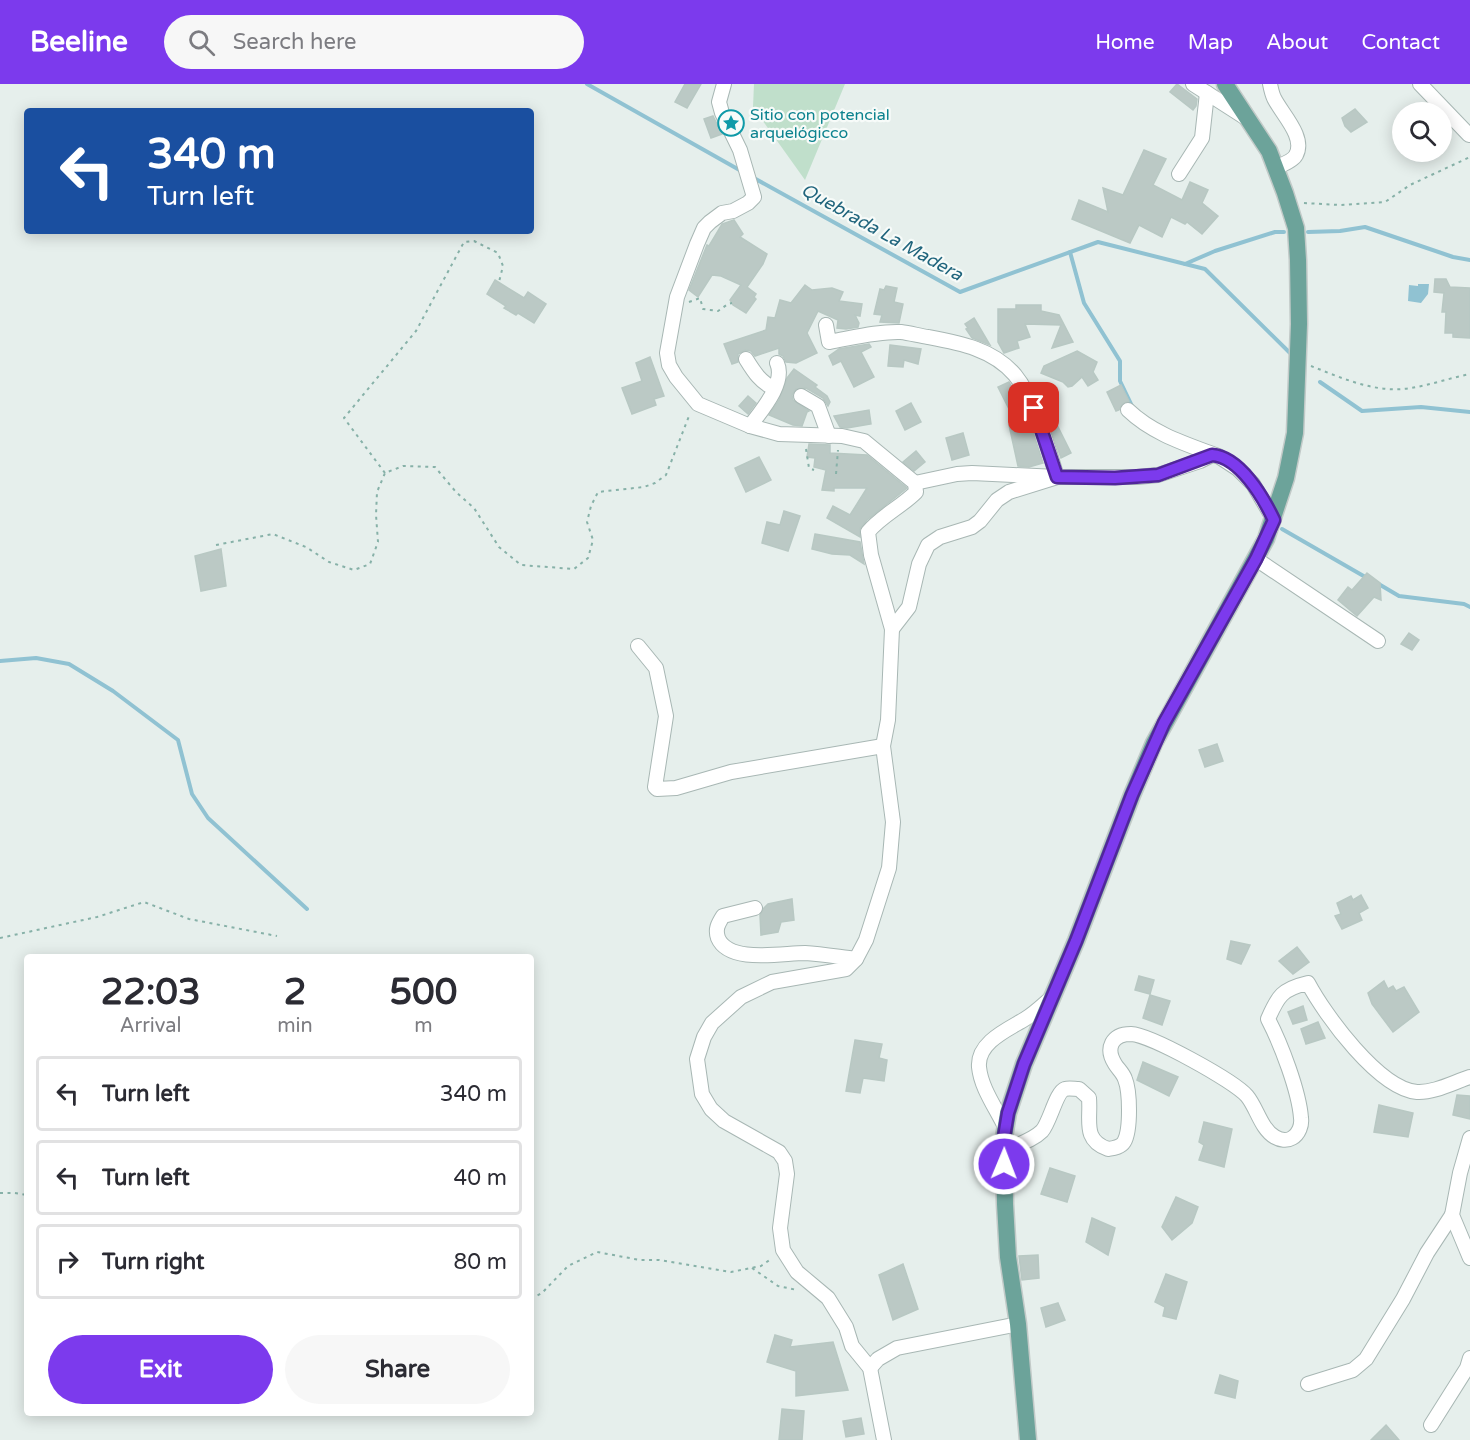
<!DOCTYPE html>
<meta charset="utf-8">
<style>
:root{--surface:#fff;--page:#f7f7f7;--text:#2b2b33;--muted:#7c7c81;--line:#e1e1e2;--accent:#7c3aed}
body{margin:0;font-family:"Varela Round",sans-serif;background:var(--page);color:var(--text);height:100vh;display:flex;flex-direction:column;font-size:22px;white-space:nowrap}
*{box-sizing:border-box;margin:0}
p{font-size:20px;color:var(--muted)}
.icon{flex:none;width:33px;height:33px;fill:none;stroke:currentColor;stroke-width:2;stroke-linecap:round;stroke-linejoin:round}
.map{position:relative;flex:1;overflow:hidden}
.details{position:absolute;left:24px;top:870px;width:510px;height:462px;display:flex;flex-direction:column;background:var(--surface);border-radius:6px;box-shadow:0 3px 15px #0003}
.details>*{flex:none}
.hud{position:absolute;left:24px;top:24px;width:510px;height:126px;border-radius:6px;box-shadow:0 3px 15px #0003;background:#1a4fa0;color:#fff;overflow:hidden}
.controls{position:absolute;left:1392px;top:18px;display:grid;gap:12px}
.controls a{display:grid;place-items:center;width:60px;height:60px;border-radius:50%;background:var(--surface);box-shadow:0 3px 15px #0003;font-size:30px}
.pin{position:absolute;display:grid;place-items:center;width:51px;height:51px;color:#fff;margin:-26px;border-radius:12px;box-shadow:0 3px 9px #0006}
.me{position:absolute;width:66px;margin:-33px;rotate:1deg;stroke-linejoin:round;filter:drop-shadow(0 0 4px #0008)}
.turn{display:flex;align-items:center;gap:21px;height:126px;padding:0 24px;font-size:27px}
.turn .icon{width:78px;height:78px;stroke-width:2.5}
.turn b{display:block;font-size:42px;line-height:51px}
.eta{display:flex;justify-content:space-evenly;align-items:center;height:102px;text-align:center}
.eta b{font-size:36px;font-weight:700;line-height:42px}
.primary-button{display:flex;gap:12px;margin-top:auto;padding:12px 24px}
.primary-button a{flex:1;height:69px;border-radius:36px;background:var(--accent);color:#fff;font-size:24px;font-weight:700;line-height:69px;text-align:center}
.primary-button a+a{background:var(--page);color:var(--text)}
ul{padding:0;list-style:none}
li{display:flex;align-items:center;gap:18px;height:75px;margin:0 12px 9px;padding:0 12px;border:3px solid var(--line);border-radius:6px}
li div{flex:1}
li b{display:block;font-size:22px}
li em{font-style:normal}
header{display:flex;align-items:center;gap:36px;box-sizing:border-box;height:84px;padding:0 30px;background:var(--accent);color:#fff}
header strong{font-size:28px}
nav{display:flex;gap:33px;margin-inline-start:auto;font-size:21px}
.search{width:420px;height:54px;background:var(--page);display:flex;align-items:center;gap:15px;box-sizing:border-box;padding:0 21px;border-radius:33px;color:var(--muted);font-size:22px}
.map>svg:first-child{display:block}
</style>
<header>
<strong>Beeline</strong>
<div class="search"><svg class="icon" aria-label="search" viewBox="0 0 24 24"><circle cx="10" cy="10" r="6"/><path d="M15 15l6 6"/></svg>Search here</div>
<nav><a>Home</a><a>Map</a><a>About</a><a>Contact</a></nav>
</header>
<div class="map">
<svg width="1470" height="1356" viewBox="0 0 1470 1356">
<rect width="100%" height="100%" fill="#e6efec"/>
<!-- green -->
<polygon fill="#c0dfcb" points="754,0 845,0 805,96 753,23"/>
<!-- water -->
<polygon fill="#90c2d2" points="1418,200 1429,200 1428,210 1421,219 1408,217 1409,201 1418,202"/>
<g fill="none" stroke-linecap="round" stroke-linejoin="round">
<!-- stream -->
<g stroke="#90c2d2" stroke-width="4">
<polyline points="587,0 743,88"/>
<polyline points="752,93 960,208 1098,158 1205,185 1290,269"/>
<polyline points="1308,148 1340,147 1365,143 1453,173 1470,176"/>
<polyline points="1070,168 1084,219 1120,277 1120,297 1133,324"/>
<polyline points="1185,180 1215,167 1275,148 1284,148"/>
<polyline points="1320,298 1362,327 1421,323 1470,328"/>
<polyline points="1282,445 1367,494"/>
<polyline points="1377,499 1399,512 1464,520 1470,523"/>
<polyline points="0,577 36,574 69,580 113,607 178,656 192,710 208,734 307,825"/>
</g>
</g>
<!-- building -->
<g fill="#bbc9c5" stroke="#b8c8c3" stroke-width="1.5">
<polygon points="685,0 701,0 687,24 675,18"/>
<polygon points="1177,0 1197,15 1196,22 1193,26 1170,8"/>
<polygon points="1355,25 1367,38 1351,48 1345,42 1342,34"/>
<polygon points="713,32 722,50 711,54 704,35"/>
<polygon points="1144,66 1166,75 1153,101 1182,116 1190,98 1208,106 1202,119 1218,132 1202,150 1187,138 1185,140 1171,133 1162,153 1139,141 1130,159 1072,135 1079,116 1108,128 1103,104 1123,111"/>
<polygon points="734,136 743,150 740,153 767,170 763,180 747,203 756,210 754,213 756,215 746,229 733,221 730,216 741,201 721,192 712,191 698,213 689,206 707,161 709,162 722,140"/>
<polygon points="1435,195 1446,195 1450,203 1470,204 1470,254 1453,253 1453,249 1445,249 1446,228 1442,228 1444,209 1434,208"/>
<polygon points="495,196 524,214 528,208 546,220 534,239 518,229 516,231 504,224 506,222 487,210"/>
<polygon points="805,201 812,206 832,204 843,208 839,217 862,220 860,232 855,231 859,239 858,243 846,245 837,244 838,236 818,227 807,249 817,269 796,279 786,278 783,272 779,270 779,264 755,272 751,267 745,266 738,270 738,278 732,280 724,260 766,246 768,233 775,234 780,216 791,219"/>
<polygon points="886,202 897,204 894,218 903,220 899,239 880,238 882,231 874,230 880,205 884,206"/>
<polygon points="1016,221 1041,221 1041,227 1059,231 1073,258 1052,264 1061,241 1025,240 1030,253 1017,257 1019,264 1004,269 998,258 998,225 1016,225"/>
<polygon points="974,234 977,239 990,261 972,254 966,245 968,244 965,240"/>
<polygon points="869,260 871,263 861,268 874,293 854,303 841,277 833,281 829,272 839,265"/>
<polygon points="890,261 921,265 918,280 904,276 903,283 888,282"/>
<polygon points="1077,267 1097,278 1093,288 1098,296 1088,302 1082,293 1072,302 1068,303 1063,298 1041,289 1044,282"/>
<polygon points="650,273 664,312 654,315 656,321 632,330 622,304 642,297 636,279"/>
<polygon points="794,285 817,301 815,303 827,312 830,318 828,322 823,314 806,304 796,305 792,311 793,316 809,327 807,328 802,342 793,341 769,331 779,316 787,294"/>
<polygon points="1009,298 1027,330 1043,379 1029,383 1018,382 1009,341 1016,339 998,303"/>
<polygon points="1121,301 1129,317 1122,320 1119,326 1116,327 1107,308"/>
<polygon points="748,312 756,319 748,330 739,322"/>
<polygon points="1041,318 1043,318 1050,327 1071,369 1061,374"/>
<polygon points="911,319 921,338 905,346 896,327"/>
<polygon points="869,326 871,340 847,344 840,343 834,332"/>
<polygon points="963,349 969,371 952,376 946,354"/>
<polygon points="809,360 830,361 830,369 867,371 907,404 867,436 860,445 860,453 827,434 833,422 850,431 867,404 834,404 834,407 822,406 826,386 814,383 815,374 807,373"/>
<polygon points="916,367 925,378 914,387 903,378"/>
<polygon points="759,373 771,396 746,408 735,384"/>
<polygon points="784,427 800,432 788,467 762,459 767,438 780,441"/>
<polygon points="815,450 860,458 864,480 850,471 832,470 812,465"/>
<polygon points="221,465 226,502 201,507 195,472"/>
<polygon points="1367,489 1380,499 1381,516 1374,513 1357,532 1338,516 1348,503 1352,506"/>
<polygon points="1409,549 1419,556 1412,566 1401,560"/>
<polygon points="1217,660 1223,677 1205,683 1199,666"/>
<polygon points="1361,811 1368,824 1359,829 1362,836 1342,845 1335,832 1341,830 1337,819 1351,812 1353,816"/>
<polygon points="792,815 794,836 781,838 778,848 761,851 760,831 764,824 768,820"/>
<polygon points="1231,857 1250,861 1241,880 1227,875"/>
<polygon points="1297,863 1309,878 1293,890 1279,877"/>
<polygon points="1139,892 1154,896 1150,910 1135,906"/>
<polygon points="1384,897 1388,905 1393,902 1396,907 1404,903 1419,928 1393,948 1372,920 1368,909"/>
<polygon points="1150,911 1170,917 1162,941 1143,934"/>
<polygon points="1303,922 1307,936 1293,940 1288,928"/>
<polygon points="1318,938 1325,954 1306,960 1301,945"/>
<polygon points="855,956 882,960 879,974 887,976 884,997 863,994 860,1009 846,1007"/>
<polygon points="1143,978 1178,993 1169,1012 1137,996"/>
<polygon points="1457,1011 1470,1012 1470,1035 1453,1031"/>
<polygon points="1379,1021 1413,1029 1408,1053 1374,1048"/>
<polygon points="1204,1038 1232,1045 1224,1083 1199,1076 1204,1061 1199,1058"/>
<polygon points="1050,1084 1075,1092 1067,1118 1041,1110"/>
<polygon points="1176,1113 1198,1123 1192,1139 1172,1156 1162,1143"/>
<polygon points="1092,1134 1115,1144 1108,1171 1086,1158"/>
<polygon points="1038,1171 1039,1194 1022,1196 1019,1172"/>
<polygon points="903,1180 918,1225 893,1236 879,1191"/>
<polygon points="1166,1190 1187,1198 1176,1235 1163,1232 1165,1223 1155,1218"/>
<polygon points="1058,1219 1065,1236 1046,1243 1041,1224"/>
<polygon points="775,1251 792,1256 790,1263 833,1258 848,1306 796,1312 796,1287 767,1278"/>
<polygon points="1220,1291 1238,1297 1235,1314 1215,1309"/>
<polygon points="782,1325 804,1327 802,1356 779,1356"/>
<polygon points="861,1334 864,1350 846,1353 843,1337"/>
<polygon points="1386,1341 1399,1356 1371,1356"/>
</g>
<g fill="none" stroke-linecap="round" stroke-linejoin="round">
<!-- minor casing -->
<g stroke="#a8b7b4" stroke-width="16">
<g id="minor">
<path d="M724,0l-5,18 3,11 18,37 14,47 -6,6 -15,8 -11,2 -12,9 -6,6 -7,16 -20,53 -10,56 2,12 7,12 22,27 52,22 29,8 63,2 22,5 51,42 1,9c-15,15 -35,24 -48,40l3,23 21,74 -4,91 -5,26 10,76 -4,46 -23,72 -10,19 -10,10 -74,13 -31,15 -29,26 -8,14 -7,22 5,35 9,15 13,12 55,31 6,9 2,13 -7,54 3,22 14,22 31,26 18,29 6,19 18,22 14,72"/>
<polyline points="1193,0 1246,34"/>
<path d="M1270,0c1,5 2,10 4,14 7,15 32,39 22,57 -3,6 -15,10 -20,13"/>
<polyline points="1420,0 1469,51"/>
<polyline points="1179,90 1202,54 1207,9"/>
<path d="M826,241l3,17c23,-4 49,-11 72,-10 9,1 19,4 27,5 32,6 65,12 87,38 21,26 32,70 42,102l-48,15 -12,8 -17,21 -8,6 -32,10 -12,8 -9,19 -10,43 -17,22"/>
<path d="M746,275c8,13 15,24 28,29"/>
<polyline points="801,312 818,322 829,352"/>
<path d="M1128,326c25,24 58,34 90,46"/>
<path d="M750,342c11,-15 36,-43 27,-63"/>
<polyline points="915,399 957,390 972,389 1057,393 1137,393 1158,391 1200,377 1212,371 1218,372 1238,385 1253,400 1274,436"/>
<polyline points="1256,475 1378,557"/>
<polyline points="638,562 656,584 666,632 655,703 657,705 676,704 731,688 883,662"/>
<path d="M755,824l-32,8c-5,8 -8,13 -5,22 11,26 64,15 87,15 17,1 34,4 51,6"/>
<path d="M1005,1043c-9,-19 -24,-39 -26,-60 -2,-25 30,-38 46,-48 10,-6 18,-14 26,-21"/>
<polyline points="1470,1054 1460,1089 1452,1131 1470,1174"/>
<path d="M1004,1067c12,-6 28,-10 38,-20 8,-9 14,-39 23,-42 4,-1 10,0 14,0l10,9c2,22 -7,42 19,51 6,-1 13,-2 16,-7 7,-12 6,-51 1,-63 -2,-6 -7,-10 -10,-15 -10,-16 -3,-30 16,-30 20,1 103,47 116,62 10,12 14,33 28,41 5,3 12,4 17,1 7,-4 10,-13 9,-20 -2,-27 -20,-74 -33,-99 10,-23 14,-30 40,-36 17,32 71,106 109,109 17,1 37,-10 53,-15"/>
<polyline points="870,1284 878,1275 897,1264 1018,1240"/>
<polyline points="1308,1300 1353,1286 1366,1275 1403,1215 1427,1169 1452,1131"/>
<polyline points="1431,1341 1467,1284 1470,1274"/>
</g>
</g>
<!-- major casing -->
<g stroke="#c2cac8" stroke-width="19">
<polyline id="major" points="1028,1356 1018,1240 1008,1173 1005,1120 1004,1053 1008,1029 1024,980 1076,857 1132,711 1154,659 1266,455 1286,394 1295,349 1299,240 1298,176 1296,144 1285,109 1269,67 1225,0"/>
</g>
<!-- path -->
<g stroke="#87b1a8" stroke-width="2" stroke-dasharray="3 4.5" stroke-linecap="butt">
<polyline points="1304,119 1340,121 1385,118 1410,101 1470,73"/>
<polyline points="689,218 700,214 703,225 718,227 728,220 732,219"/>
<path d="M1311,282c31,12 65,28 100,22 19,-3 39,-10 59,-14"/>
<polyline points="806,365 809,384 814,386"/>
<polyline points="385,389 344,334 416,247 464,158 474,157 498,169 503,182 499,198"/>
<polyline points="836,390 838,366"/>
<polyline points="216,461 273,450 306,463 329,478 354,486 370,480 378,458 376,431 377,408 385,389 403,382 435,383 456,408 474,424 499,463 521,481 574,485 588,474 593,456 587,438 591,422 598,408 644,403 655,399 666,391 689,332"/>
<polyline points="0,854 97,833 144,818 189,835 277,852"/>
<polyline points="0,1109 15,1109 27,1111"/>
<polyline points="752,1184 778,1202 797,1206"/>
<polyline points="531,1215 542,1209 568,1182 597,1168 640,1176 659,1176 731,1188 761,1182 771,1175"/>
</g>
<!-- minor -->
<use href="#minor" stroke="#fff" stroke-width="14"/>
<!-- major -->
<use href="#major" stroke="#6ca39a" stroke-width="16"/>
</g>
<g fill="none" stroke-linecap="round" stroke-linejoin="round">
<!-- route casing -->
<g stroke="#51269a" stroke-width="15">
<path id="route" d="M1004,1080v-27l4,-24 16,-49 52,-123 56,-146 32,-72 92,-164 18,-39c-11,-23 -34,-63 -62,-65l-54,20 -43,3 -58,-1 -23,-69"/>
</g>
<!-- route -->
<use href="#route" stroke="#7c3aed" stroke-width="10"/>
</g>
<!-- icons -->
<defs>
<g id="sight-ring" transform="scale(1.35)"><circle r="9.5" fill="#f7fbf9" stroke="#0f9aa8" stroke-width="1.5"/><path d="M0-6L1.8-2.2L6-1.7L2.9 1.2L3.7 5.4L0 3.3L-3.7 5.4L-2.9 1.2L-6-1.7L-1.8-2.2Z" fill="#0f9aa8"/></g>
</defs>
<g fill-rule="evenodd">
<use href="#sight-ring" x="731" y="39"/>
</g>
<g text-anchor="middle" stroke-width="4.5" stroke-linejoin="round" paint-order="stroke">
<!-- culture labels -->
<g font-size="16" fill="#0d838f" stroke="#f7fbf9" text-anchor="start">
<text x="750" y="36">Sitio con potencial<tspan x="750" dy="18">arquelógicco</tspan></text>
</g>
<!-- water labels -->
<g font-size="18" font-style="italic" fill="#1f647c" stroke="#f7fbf9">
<text transform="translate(882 148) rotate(29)" y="6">Quebrada La Madera</text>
</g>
</g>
</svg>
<div class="controls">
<a><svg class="icon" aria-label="search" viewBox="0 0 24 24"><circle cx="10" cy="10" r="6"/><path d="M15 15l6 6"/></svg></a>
</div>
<div class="pin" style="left:1034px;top:324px;background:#d93025"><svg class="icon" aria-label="arrive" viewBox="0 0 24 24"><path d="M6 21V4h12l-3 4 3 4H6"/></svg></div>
<svg class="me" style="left:1004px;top:1080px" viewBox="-20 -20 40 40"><circle r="17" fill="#7c3aed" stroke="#fff" stroke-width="3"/><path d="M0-11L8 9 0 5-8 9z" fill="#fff"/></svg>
<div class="hud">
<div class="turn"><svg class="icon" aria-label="left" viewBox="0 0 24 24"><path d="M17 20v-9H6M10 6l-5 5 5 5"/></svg><div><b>340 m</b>Turn left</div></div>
</div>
<section class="details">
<div class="eta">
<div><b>22:03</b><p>Arrival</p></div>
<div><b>2</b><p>min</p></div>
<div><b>500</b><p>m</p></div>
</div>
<ul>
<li><svg class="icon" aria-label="left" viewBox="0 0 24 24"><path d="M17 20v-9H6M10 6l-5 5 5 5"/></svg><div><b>Turn left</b></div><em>340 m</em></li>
<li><svg class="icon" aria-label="left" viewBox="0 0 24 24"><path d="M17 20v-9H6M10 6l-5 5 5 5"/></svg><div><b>Turn left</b></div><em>40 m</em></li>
<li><svg class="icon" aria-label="right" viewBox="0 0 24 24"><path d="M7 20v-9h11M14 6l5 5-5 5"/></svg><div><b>Turn right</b></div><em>80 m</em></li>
</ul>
<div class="primary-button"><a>Exit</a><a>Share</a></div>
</section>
</div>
